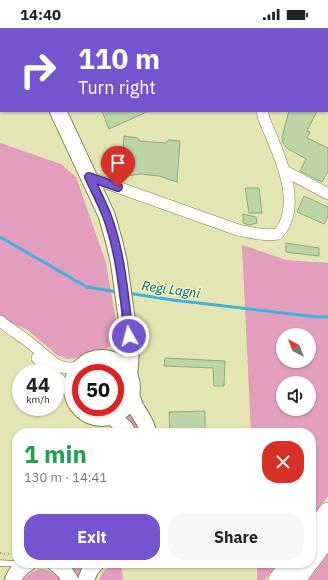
<!DOCTYPE html>
<meta charset="utf-8">
<style>
:root{--surface:#fff;--page:#f6f6f6;--text:#222;--muted:#767676;--accent:#7455cf}
body{margin:0;font-family:"IBM Plex Sans",sans-serif;background:var(--page);color:var(--text);height:100vh;display:flex;flex-direction:column;font-size:15px;white-space:nowrap}
*{box-sizing:border-box;margin:0}
p{font-size:13px;color:var(--muted)}
.icon{flex:none;width:22px;height:22px;fill:none;stroke:currentColor;stroke-width:2;stroke-linecap:round;stroke-linejoin:round}
.map{position:relative;flex:1;overflow:hidden}
.sheet{position:absolute;left:12px;top:400px;width:304px;height:140px;display:flex;flex-direction:column;background:var(--surface);border-radius:16px;box-shadow:0 1px 3px #0004}
.sheet>*{flex:none}
.guide{position:absolute;left:0px;top:0px;width:328px;height:84px;box-shadow:0 1px 3px #0004;background:#7455cf;color:#fff;overflow:hidden}
.needle{width:26px;rotate:318deg}
.controls{position:absolute;left:276px;top:300px;display:grid;gap:8px}
.controls a{display:grid;place-items:center;width:40px;height:40px;border-radius:50%;background:var(--surface);box-shadow:0 1px 3px #0004;font-size:20px}
.speed{position:absolute;left:12px;top:336px;display:flex;gap:8px;font-size:20px;font-weight:700;text-align:center}
.speed>*{display:grid;place-content:center;width:52px;height:52px;border-radius:50%;background:var(--surface);box-shadow:0 1px 3px #0004;line-height:1}
.speed small{font-size:10px;font-weight:400}
.speed .limit{border:6px solid #d22;background:#fff;color:#111}
.pin{position:absolute;display:grid;place-items:center;width:34px;height:34px;color:#fff;margin:-41px -17px;border-radius:50% 50% 50% 0;rotate:-45deg;box-shadow:0 0 4px #0007}
.pin .icon{rotate:45deg}
.me{position:absolute;width:44px;margin:-22px;rotate:353deg;stroke-linejoin:round;filter:drop-shadow(0 0 3px #0008)}
.turn{display:flex;align-items:center;gap:14px;height:84px;padding:0 12px;font-size:18px}
.turn .icon{width:52px;height:52px;stroke-width:2.5}
.turn b{display:block;font-size:28px;line-height:34px}
.round{display:grid;place-items:center;flex:none;width:42px;height:42px;border-radius:16px;background:var(--page)}
.overview{display:flex;align-items:center;justify-content:space-between;height:68px;padding:0 12px}
h1{font-size:24px;font-weight:800;line-height:30px;color:#1e9e55}
.primary-button{display:flex;gap:8px;margin-top:auto;padding:8px 12px}
.primary-button a{flex:1;height:46px;border-radius:16px;background:var(--accent);color:#fff;font-size:16px;font-weight:800;line-height:46px;text-align:center}
.primary-button a+a{background:var(--page);color:var(--text)}
.status{display:flex;justify-content:space-between;align-items:center;height:28px;padding:0 20px;background:var(--surface);direction:ltr}
.status svg{height:11px;fill:currentColor}
.map>svg:first-child{display:block}
</style>
<div class="status"><b>14:40</b><svg viewBox="0 0 49 12"><path d="M0 12V9h3v3zM5 12V6h3v6zM10 12V3h3v9zM15 12V0h3v12zM26 1h20v11H26zM47 4h2v5h-2z"/></svg></div>
<div class="map">
<svg width="328" height="552" viewBox="0 0 328 552">
<rect width="100%" height="100%" fill="#e3e6b2"/>
<!-- green -->
<g fill="#e39ebd" fill-rule="evenodd">
<polygon points="0,115 61,136 76,149 106,235 118,304 114,313 107,321 93,324 76,330 67,331 57,327 28,302 12,295 0,288"/>
<path d="M242,217l44,15 42,3v233l-17,25v-88h-60zM283,307h26v26h-26zM283,355h26v26h-26z"/>
<path d="M97,338c5,0 10,0 15,2 15,8 14,27 3,37v-32h-30l5,-4z"/>
<polygon points="130,383 142,405 136,405 133,400 122,389"/>
<polygon points="328,521 328,552 305,552"/>
<polygon points="79,535 89,535 80,552 77,552 69,539 76,537"/>
<polygon points="114,535 118,535 122,540 123,552 99,552 103,544"/>
<polygon points="257,535 279,535 265,552 257,552"/>
<path d="M41,541c8,1 14,4 19,11h-37c5,-6 10,-9 18,-11z"/>
</g>
<g fill="none" stroke-linecap="round" stroke-linejoin="round">
<!-- stream -->
<g stroke="#3fb1e2" stroke-width="3">
<polyline points="0,209 87,259 118,264"/>
<polyline points="127,265 173,272 317,289 328,289"/>
</g>
</g>
<!-- building -->
<g fill="#bcd5a7" stroke="#92aa7d">
<polygon points="102,83 149,83 109,101"/>
<polygon points="289,83 317,83 307,103 310,104 307,110 328,120 328,143 322,154 300,143 306,131 288,121 283,115 282,109"/>
<polygon points="124,108 138,110 139,113 165,115 169,112 180,113 177,154 159,148 141,146 127,148 122,147"/>
<polygon points="245,160 259,160 262,185 249,185"/>
<polygon points="304,168 328,179 328,188 324,196 297,184"/>
<polygon points="243,186 256,189 257,195 249,197 243,195"/>
<polygon points="286,215 319,220 319,228 286,224"/>
<polygon points="165,330 225,333 224,358 214,358 213,340 164,338"/>
<polygon points="205,383 205,405 170,405 169,384"/>
</g>
<g fill="none" stroke-linecap="round" stroke-linejoin="round">
<!-- service casing -->
<g stroke="#7e8151" stroke-width="7">
<polyline id="service" points="0,535 20,536"/>
</g>
<!-- minor casing -->
<g stroke="#7e8151" stroke-width="12">
<g id="minor">
<polyline points="256,0 256,1"/>
<polyline points="327,62 328,62"/>
<polyline points="285,143 328,166"/>
<path d="M89,149l149,53c14,3 26,6 40,4 27,-30 -1,-83 -14,-115l-2,-8"/>
<path d="M0,293c11,9 25,17 35,26 9,7 16,16 27,20 6,2 13,1 19,0"/>
<polyline points="37,330 53,345"/>
<polyline points="55,347 72,366"/>
</g>
</g>
<!-- secondary casing -->
<g stroke="#7e8151" stroke-width="18">
<g id="secondary">
<polyline points="19,0 19,1"/>
<polyline points="58,83 107,188 115,217 119,235 131,322 129,349"/>
<circle cx="102" cy="360" r="30"/>
<path d="M131,367c2,5 3,9 5,13 5,9 11,15 12,25"/>
<polyline points="111,388 125,400 128,405"/>
<path d="M55,535c7,4 11,10 15,17"/>
<path d="M13,552c3,-8 8,-13 15,-17"/>
<polyline points="86,552 90,542 96,535"/>
</g>
</g>
<!-- trunk casing -->
<g stroke="#7e8151" stroke-width="20">
<g id="trunk">
<polyline points="311,509 328,484"/>
<polyline points="311,532 328,508"/>
<polyline points="278,552 291,535"/>
<polyline points="296,552 308,535"/>
</g>
</g>
<!-- path -->
<g stroke="#8b8d68" stroke-width="2" stroke-dasharray="1 3" stroke-linecap="butt">
<polyline points="0,525 6,526 17,525"/>
<polyline points="122,535 123,537 147,535"/>
</g>
<!-- service -->
<use href="#service" stroke="#fff" stroke-width="5.5"/>
<!-- minor -->
<use href="#minor" stroke="#fff" stroke-width="11"/>
<!-- secondary -->
<use href="#secondary" stroke="#fff" stroke-width="16"/>
<!-- trunk -->
<use href="#trunk" stroke="#fff" stroke-width="19"/>
</g>
<g fill="none" stroke-linecap="round" stroke-linejoin="round">
<!-- route casing -->
<g stroke="#4b3787" stroke-width="10">
<path id="route" d="M118,159l-29,-10c6,13 13,26 18,39 14,38 17,80 22,120"/>
</g>
<!-- route -->
<use href="#route" stroke="#7455cf" stroke-width="7"/>
</g>
<g text-anchor="middle" stroke-width="3" stroke-linejoin="round" paint-order="stroke">
<!-- water labels -->
<g font-size="13" font-style="italic" fill="#026081" stroke="#f0f4bf">
<text transform="translate(171 261) rotate(8)" y="5">Regi Lagni</text>
</g>
</g>
</svg>
<div class="controls">
<a><svg class="needle" viewBox="-14 -14 28 28"><path d="M0-13l5 13h-10z" fill="#e53935"/><path d="M0 13l5-13h-10z" fill="#767676"/></svg></a>
<a><svg class="icon" aria-label="sound" viewBox="0 0 24 24"><path d="M4 9h4l5-4v14l-5-4H4zM17 9q2 3 0 6"/></svg></a>
</div>
<div class="speed"><div>44<small>km/h</small></div><div class="limit">50</div></div>
<div class="pin" style="left:118px;top:159px;background:#d93025"><svg class="icon" aria-label="arrive" viewBox="0 0 24 24"><path d="M6 21V4h12l-3 4 3 4H6"/></svg></div>
<svg class="me" style="left:129px;top:308px" viewBox="-20 -20 40 40"><circle r="17" fill="#7455cf" stroke="#fff" stroke-width="3"/><path d="M0-11L8 9 0 5-8 9z" fill="#fff"/></svg>
<div class="guide">
<div class="turn"><svg class="icon" aria-label="right" viewBox="0 0 24 24"><path d="M7 20v-9h11M14 6l5 5-5 5"/></svg><div><b>110 m</b>Turn right</div></div>
</div>
<section class="sheet">
<div class="overview"><div><h1>1 min</h1><p>130 m · 14:41</p></div><a class="round" style="background:#d93025;color:#fff"><svg class="icon" aria-label="close" viewBox="0 0 24 24"><path d="M6 6l12 12M18 6L6 18"/></svg></a></div>
<div class="primary-button"><a>Exit</a><a>Share</a></div>
</section>
</div>
